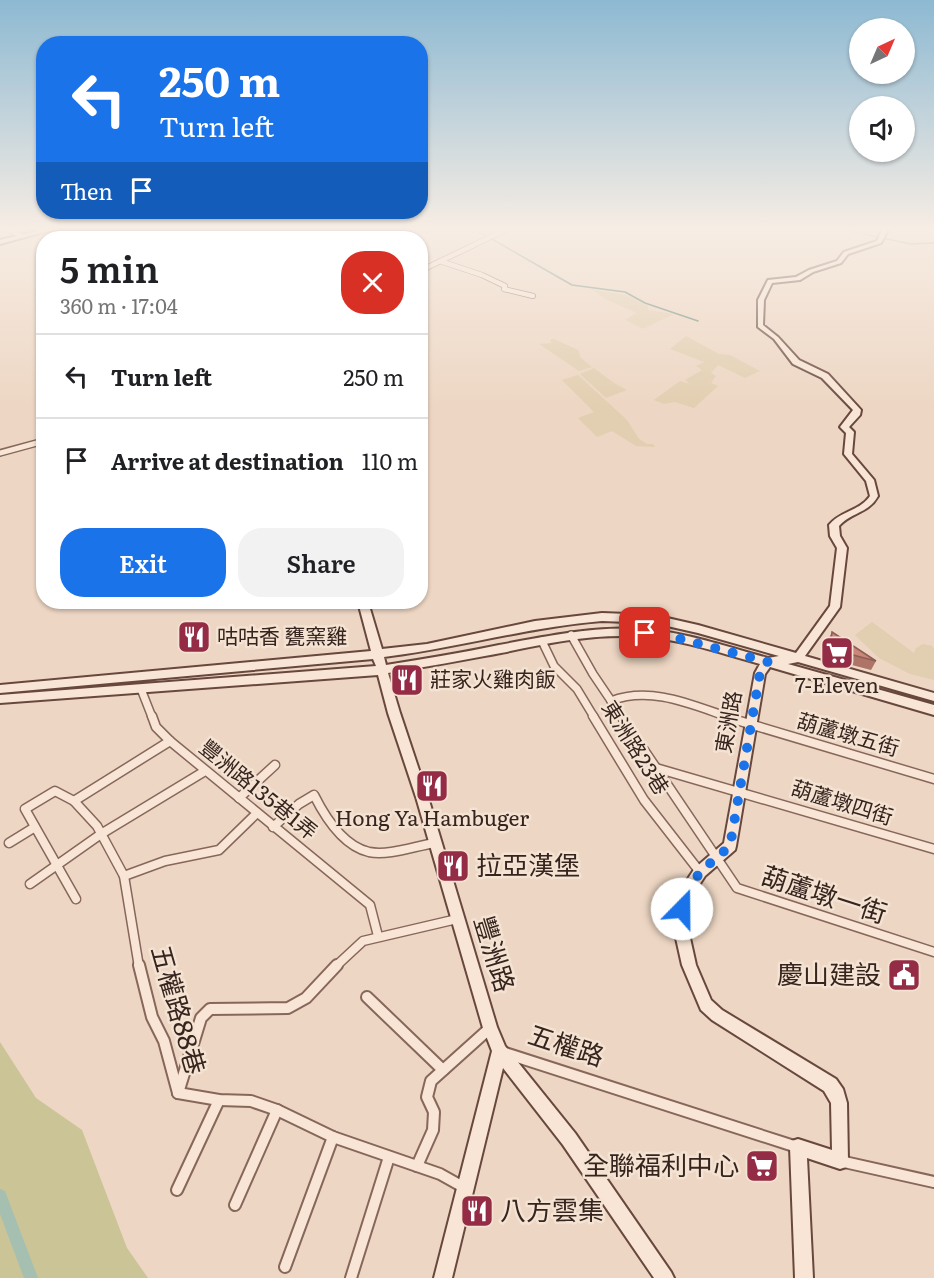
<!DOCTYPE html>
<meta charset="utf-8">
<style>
:root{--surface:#fff;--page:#f2f2f2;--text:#202124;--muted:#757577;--line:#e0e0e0;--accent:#1a73e8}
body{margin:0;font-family:Literata,"Noto Sans TC",serif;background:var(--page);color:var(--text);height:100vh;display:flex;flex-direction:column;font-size:22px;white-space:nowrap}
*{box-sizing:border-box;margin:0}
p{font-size:20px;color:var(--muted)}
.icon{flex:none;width:33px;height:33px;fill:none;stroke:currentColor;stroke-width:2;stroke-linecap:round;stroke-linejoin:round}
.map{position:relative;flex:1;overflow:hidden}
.panel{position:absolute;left:36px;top:231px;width:392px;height:378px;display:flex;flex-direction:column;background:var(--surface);border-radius:24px;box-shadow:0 2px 4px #0004}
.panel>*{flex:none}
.banner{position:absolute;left:36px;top:36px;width:392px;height:183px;border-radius:24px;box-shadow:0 2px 4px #0004;background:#1a73e8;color:#fff;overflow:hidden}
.needle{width:39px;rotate:44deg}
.controls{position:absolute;left:849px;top:18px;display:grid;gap:12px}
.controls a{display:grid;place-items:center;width:66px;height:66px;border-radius:50%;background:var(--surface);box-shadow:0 2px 4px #0004;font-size:30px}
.pin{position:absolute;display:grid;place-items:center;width:51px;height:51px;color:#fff;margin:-26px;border-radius:12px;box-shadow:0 3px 9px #0006}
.me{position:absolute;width:66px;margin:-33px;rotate:22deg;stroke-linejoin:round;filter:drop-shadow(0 0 4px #0008)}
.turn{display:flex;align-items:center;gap:21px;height:126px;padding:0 24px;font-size:27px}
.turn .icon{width:78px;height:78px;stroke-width:2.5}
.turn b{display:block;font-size:42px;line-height:51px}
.then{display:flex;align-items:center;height:57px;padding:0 24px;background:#0003;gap:12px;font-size:22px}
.round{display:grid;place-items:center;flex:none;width:63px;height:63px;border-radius:24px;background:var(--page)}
.overview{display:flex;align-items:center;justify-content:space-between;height:102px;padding:0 24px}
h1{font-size:36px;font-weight:600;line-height:45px}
.button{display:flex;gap:12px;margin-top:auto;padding:12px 24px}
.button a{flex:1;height:69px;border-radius:24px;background:var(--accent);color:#fff;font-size:24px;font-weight:600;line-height:69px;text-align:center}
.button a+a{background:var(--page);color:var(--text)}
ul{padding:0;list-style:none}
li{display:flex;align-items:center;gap:18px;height:84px;padding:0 24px;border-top:2px solid var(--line)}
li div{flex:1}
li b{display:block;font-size:22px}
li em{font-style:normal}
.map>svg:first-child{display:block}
</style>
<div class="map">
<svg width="934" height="1278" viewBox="0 0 934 1278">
<rect width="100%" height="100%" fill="#edd6c3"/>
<!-- farmland -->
<g fill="#e2ceb0">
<polygon points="591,289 626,295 648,306 648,310 674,314 643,329 625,320 637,313 607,300"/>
<polygon points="686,336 719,354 730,355 760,371 745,378 718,365 711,373 716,376 711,383 718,386 694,408 675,402 664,404 654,400 680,381 690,384 685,380 702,370 696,366 704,362 670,349"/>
<polygon points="554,339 578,350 581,358 592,367 579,371 539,344 552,343 550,340"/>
<polygon points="594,368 614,383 627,390 606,398 580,374"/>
<polygon points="578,375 627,420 639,439 647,444 653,444 655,447 636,446 612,431 597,437 578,418 594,412 562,380"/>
<polygon points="872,622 914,653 916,648 923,644 932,646 934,649 934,680 910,674 879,658 855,635"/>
</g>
<!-- green -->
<polygon fill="#cac497" points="0,1042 36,1098 82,1130 127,1248 148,1278 0,1278"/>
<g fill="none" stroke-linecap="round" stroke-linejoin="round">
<!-- stream -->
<g stroke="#6c8d7d" stroke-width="1.5">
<polyline points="476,230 572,285 625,292 645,303 698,321"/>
<polyline points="845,230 911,244 934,243"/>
</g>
<!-- canal -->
<polygon fill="#a5c0b1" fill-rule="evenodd" points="0,1189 5,1191 38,1278 24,1278 0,1214"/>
<!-- street-far4 casing -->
<g stroke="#86675a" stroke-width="6">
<g id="street-far4">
<polyline points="9,230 22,236"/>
<polyline points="440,261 482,275 505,286 504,289 533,296"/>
<polyline points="420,271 505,230"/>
</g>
</g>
<!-- street-far3 casing -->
<g stroke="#86675a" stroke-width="8">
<g id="street-far3">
<polyline points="420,431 422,436 420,438"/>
<polyline points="0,453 44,441"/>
</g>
</g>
<!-- street-far2 casing -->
<g stroke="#86675a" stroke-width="10">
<g id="street-far2">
<polyline points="571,635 593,674 622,717"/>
<polyline points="542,641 554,666 577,689 594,717"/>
<polyline points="141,689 152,717"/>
<path d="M611,701c39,-15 79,3 117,16"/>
</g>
</g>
<!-- street-far1 casing -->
<g stroke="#86675a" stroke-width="11">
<g id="street-far1">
<polyline points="152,716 156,727 170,741 370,905 378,936"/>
<polyline points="593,716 644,800 700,872"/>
<polyline points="621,716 737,888 934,952"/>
<polyline points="723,716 934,779"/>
<polyline points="656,768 934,849"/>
<polyline points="239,798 275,765"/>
<polyline points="74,801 55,791 25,809 76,899"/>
<path d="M273,827l26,-23 15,-9c11,22 29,51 55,57 20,4 46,-6 66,-9"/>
<polyline points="9,843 35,827"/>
<polyline points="124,876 165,861 219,850 257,813"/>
<polyline points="30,884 101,834 205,771"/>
<polyline points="139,967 124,876 97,826 74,801 170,741"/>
<polyline points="335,967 363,941 457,919"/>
</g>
</g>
<!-- street casing -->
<g stroke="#86675a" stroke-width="14">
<g id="street">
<polyline points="139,965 152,1017 164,1041 178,1093"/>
<polyline points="367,997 443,1070"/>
<polyline points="505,1053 797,1147"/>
<polyline points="178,1093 201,1018 210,1009 288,1008 306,998 337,965"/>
<polyline points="178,1093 219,1100 251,1101 277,1110 333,1137 440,1174 465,1188"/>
<polyline points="840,1161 934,1182"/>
<polyline points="417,1166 433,1130 434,1112 427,1097 431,1081 490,1028"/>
<polyline points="177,1190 219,1100"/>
<polyline points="235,1205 277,1110"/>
<polyline points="285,1267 333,1137"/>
<polyline points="351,1278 389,1157"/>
</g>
</g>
<!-- secondary casing -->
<g stroke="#68483d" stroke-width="4">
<g id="secondary">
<polygon points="41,230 51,230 0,244 0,240"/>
<polygon points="229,230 235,230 237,238 231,238"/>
<path d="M882,230h6l-7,13 -33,11 -7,9 -28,9 -13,8 -28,3 -8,17 -1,25 15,12 21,23 29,14 33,36 -1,5 -11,12 5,5 -2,22 22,26 4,16c-10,18 -27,16 -39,30l1,10 7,12 -7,59 -35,49 129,37v8l-136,-39 -10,2 146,41v10l-164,-48 -5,7 -29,172 -1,4 -30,26 -13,20 -3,13 1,29 6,27 15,35 11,10 114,69 7,10 4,14 1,58 -2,6 -6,2 -33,-11 6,120h-18l-5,-131 2,-6 6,-2 34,11 -1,-47 -7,-12 -112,-71 -11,-10 -19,-45 -6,-27 -1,-29 6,-20 14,-21 29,-25 31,-170 5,-9c-37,-10 -76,-24 -115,-27 -49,-4 -96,6 -144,16 -38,7 -75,14 -113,20l12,40 28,84 69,230 8,19 70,87 96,139 3,6h-20l-91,-133 -60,-77 -51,210h-18l58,-227 -9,-23 -67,-231 -28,-84 -10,-38 -378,28v-8l376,-29 -3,-7 -373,34v-8l371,-34 -13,-49h10l14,47 45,-5 108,-23 67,-8 52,2 44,10 98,28 34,-47 7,-58 -7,-12 -1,-11c11,-14 31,-14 41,-29l-4,-15 -22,-27 2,-21 -6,-6 13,-17 -31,-32 -29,-14 -19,-25 -16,-12v-27l10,-20 28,-3 13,-7 28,-9 7,-9 33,-11zM602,621l52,2 44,10 81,23 -11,2c-41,-11 -83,-26 -125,-29 -49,-3 -96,7 -144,16 -38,8 -75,14 -113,20l-2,-8c73,-9 144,-30 218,-36z"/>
</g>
</g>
<!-- street-far4 -->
<use href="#street-far4" stroke="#f8e5d5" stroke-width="4.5"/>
<!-- street-far3 -->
<use href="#street-far3" stroke="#f8e5d5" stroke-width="5"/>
<!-- street-far2 -->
<use href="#street-far2" stroke="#f8e5d5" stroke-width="7"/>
<!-- street-far1 -->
<use href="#street-far1" stroke="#f8e5d5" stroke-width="8"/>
<!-- street -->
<use href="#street" stroke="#f8e5d5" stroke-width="10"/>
<!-- secondary -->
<use href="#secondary" fill="#f8e5d5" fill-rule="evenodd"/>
</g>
<!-- wall -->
<g fill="#ae7468">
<polygon points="183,626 202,641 193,645 185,633"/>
<polygon points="832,632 876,661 871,670 825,658 827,642"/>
</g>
<!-- shaded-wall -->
<polygon fill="#8d5e55" points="200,635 202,641 193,645 191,639"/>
<!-- building -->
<g fill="#ca8779" stroke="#8d5e55" stroke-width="1.5">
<polygon points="191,622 200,635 191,639 183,626"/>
<polygon points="832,632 876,661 830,649"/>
</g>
<!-- sky -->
<linearGradient id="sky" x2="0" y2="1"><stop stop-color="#8db9d2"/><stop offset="0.56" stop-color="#f7ede4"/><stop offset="1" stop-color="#f7ede4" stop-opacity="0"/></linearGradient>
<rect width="934" height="409" fill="url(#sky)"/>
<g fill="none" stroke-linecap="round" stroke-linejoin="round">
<!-- route -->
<polyline stroke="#1a73e8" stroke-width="10" stroke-dasharray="0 18" points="645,633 669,636 768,662 760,673 730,846 700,872 686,894 682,909"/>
</g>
<!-- icons -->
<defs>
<g id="restaurant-square" transform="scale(1.725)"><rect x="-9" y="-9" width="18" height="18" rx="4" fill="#942c45" stroke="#f4e2d2"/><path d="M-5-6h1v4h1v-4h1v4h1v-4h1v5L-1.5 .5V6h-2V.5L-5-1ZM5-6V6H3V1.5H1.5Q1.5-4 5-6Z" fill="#fff"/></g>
<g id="supermarket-square" transform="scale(1.725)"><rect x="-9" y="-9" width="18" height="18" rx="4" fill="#942c45" stroke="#f4e2d2"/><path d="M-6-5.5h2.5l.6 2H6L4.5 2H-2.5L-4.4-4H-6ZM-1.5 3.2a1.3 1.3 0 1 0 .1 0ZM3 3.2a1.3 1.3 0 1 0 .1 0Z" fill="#fff"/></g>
<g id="civic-square" transform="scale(1.725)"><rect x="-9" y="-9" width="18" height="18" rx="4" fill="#942c45" stroke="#f4e2d2"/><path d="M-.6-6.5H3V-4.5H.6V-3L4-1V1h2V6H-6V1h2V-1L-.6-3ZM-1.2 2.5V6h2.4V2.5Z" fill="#fff"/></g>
</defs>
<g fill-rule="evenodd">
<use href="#restaurant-square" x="194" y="637"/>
<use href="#supermarket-square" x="837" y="653"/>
<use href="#restaurant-square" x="407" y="680"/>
<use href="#restaurant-square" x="432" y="786"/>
<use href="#restaurant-square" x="453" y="866"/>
<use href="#civic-square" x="904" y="975"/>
<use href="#supermarket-square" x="762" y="1166"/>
<use href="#restaurant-square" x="477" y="1211"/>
</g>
<g text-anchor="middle" stroke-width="5" stroke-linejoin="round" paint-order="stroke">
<!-- poi labels -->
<g font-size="21" fill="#36241e" stroke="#f4e2d2" text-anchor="start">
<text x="217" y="644">咕咕香 甕窯雞</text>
<text x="430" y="687">莊家火雞肉飯</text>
<text x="837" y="693" text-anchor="middle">7-Eleven</text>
<text x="432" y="826" text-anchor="middle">Hong Ya Hambuger</text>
</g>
<!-- street labels -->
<g font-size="21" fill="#36241e" stroke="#f4e2d2">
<text transform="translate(729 722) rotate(-80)" y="7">東洲路</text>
<text transform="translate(848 735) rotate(16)" y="7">葫蘆墩五街</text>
<text transform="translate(635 748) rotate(58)" y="7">東洲路23巷</text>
<text transform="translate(258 790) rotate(39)" y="7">豐洲路135巷1弄</text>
<text transform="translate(842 803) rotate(17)" y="7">葫蘆墩四街</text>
</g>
<!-- near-poi labels -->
<g font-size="26" fill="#36241e" stroke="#f4e2d2" text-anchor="start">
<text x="476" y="875">拉亞漢堡</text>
<text x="881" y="984" text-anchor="end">慶山建設</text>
<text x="739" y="1175" text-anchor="end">全聯福利中心</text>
<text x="500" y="1220">八方雲集</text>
</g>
<!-- near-street labels -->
<g font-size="26" fill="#36241e" stroke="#f4e2d2">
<text transform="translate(824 895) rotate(18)" y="9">葫蘆墩一街</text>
<text transform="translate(494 954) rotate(73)" y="9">豐洲路</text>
<text transform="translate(178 1010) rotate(74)" y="9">五權路88巷</text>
<text transform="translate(566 1046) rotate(18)" y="9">五權路</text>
</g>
</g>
</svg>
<div class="controls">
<a><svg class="needle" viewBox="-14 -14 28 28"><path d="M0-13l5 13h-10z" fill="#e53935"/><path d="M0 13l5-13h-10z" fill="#757577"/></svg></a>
<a><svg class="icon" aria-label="sound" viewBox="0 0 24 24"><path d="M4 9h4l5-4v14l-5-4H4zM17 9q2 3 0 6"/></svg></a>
</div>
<div class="pin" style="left:645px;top:633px;background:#d93025"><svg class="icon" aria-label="arrive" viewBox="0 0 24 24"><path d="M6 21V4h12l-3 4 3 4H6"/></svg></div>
<svg class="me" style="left:682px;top:909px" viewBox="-20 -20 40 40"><circle r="19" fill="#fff"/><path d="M0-13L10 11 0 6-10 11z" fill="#1a73e8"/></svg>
<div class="banner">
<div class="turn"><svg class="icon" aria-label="left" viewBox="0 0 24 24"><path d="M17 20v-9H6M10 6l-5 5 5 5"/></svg><div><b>250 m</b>Turn left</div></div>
<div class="then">Then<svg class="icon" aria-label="arrive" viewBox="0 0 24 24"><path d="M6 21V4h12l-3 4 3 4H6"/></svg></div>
</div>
<section class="panel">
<div class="overview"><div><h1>5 min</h1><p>360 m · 17:04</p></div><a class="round" style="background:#d93025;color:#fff"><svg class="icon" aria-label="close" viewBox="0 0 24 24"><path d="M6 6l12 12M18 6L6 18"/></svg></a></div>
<ul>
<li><svg class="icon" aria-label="left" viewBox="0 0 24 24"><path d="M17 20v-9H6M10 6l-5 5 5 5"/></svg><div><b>Turn left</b></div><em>250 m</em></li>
<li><svg class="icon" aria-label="arrive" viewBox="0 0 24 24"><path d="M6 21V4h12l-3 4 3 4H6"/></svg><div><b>Arrive at destination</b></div><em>110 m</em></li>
</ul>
<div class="button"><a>Exit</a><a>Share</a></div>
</section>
</div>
